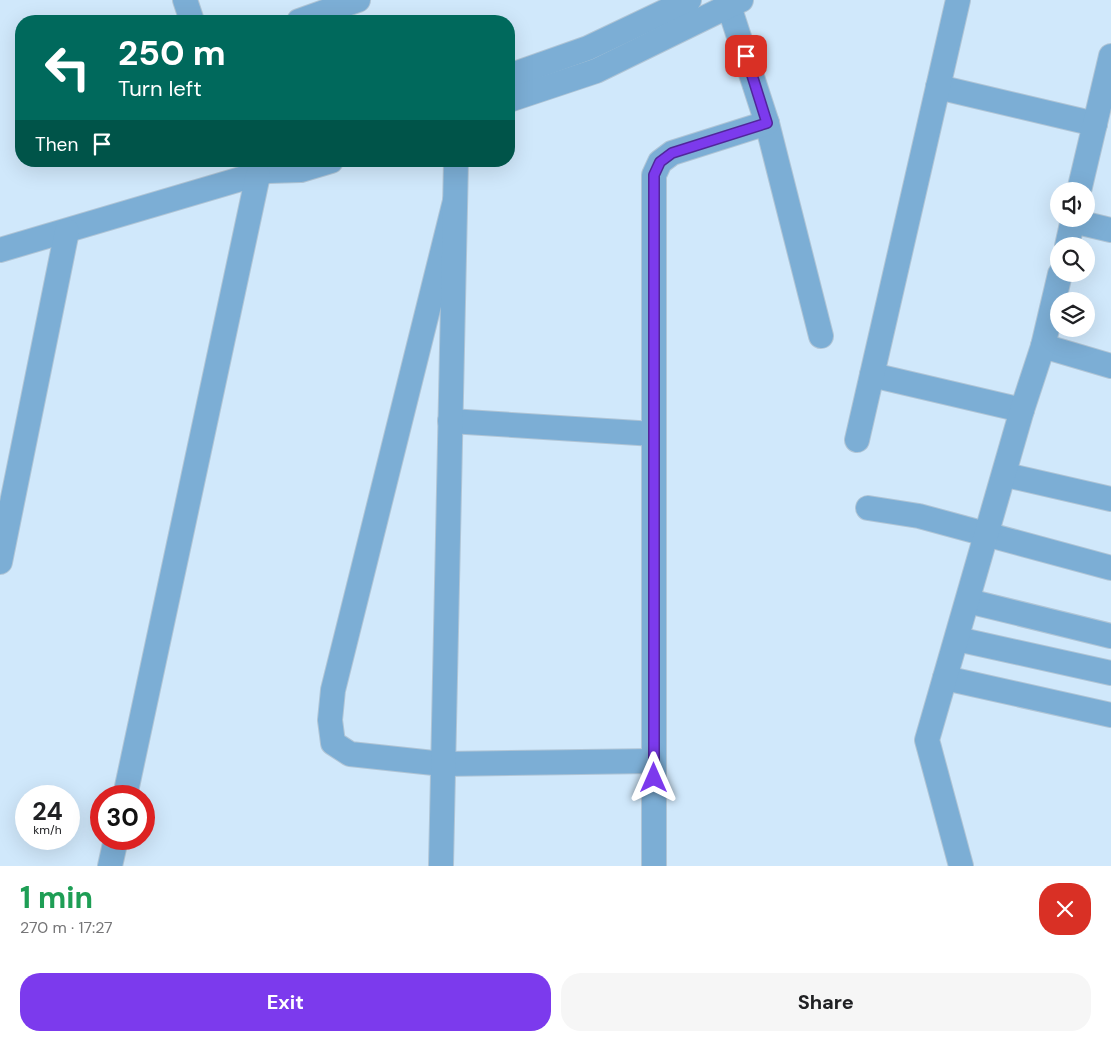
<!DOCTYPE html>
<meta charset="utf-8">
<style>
:root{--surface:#fff;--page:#f6f6f6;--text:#202124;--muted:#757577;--accent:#7c3aed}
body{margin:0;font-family:"DM Sans",sans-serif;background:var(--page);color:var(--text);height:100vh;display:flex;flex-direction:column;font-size:19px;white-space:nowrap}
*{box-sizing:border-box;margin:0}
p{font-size:16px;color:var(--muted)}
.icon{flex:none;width:28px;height:28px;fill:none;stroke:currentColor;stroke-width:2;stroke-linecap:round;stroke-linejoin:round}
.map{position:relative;height:866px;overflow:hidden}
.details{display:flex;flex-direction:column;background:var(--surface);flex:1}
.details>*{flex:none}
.top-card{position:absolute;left:15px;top:15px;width:500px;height:152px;border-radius:20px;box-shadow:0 5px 20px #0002;background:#00695c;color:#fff;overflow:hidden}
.buttons{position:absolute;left:1050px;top:182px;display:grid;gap:10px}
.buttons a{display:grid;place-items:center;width:45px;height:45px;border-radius:50%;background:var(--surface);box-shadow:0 5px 20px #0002;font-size:25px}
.speed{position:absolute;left:15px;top:785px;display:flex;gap:10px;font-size:25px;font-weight:700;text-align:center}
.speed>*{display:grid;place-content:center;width:65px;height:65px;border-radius:50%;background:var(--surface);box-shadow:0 5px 20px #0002;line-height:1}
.speed small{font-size:12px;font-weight:400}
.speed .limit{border:8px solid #d22;background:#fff;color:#111}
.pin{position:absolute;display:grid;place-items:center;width:42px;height:42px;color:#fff;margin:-21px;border-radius:10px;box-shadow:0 2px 8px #0006}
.me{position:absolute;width:55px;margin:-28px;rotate:0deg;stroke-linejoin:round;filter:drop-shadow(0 0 4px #0008)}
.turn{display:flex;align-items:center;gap:18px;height:105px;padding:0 20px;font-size:22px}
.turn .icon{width:65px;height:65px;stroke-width:2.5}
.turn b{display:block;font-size:35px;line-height:42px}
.then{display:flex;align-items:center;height:48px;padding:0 20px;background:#0003;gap:10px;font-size:19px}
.round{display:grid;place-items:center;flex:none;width:52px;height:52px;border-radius:20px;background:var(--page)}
.summary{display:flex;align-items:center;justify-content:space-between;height:85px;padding:0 20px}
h1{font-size:30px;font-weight:700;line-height:38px;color:#1e9e55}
.action{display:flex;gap:10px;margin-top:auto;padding:10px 20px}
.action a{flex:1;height:58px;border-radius:20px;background:var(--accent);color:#fff;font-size:20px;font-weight:700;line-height:58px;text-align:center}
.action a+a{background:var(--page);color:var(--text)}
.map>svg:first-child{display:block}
</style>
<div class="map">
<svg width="1111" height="866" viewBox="0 0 1111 866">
<rect width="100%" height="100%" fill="#d0e8fb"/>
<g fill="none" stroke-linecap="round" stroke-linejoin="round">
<!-- minor casing -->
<g stroke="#b0c5d6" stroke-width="26">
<g id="minor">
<polyline points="185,0 192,21"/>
<polyline points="727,0 767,123 821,336"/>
<polyline points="299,21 358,0"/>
<polyline points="509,76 588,48 689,0"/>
<polyline points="938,87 1095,124"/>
<polyline points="509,100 596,71 741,0"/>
<polyline points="1079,191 1111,56"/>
<polyline points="455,201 333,690 330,720 333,743 350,754 443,764 654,761"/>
<polyline points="1073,221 1111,230"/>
<polyline points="1067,246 1073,219"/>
<polyline points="0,250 268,171 301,170 331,161"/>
<polyline points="1043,346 1111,366"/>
<polyline points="872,375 1022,410"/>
<polyline points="450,421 654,434"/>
<polyline points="857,440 958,0"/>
<polyline points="1006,475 1111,499"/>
<polyline points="868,508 919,516 1111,568"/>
<polyline points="0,562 67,231"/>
<polyline points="968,601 1111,636"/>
<polyline points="957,639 1111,673"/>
<polyline points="945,678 1111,715"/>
<polyline points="125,796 258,175"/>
<polyline points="110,866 116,839"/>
<polyline points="441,866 456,161"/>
<polyline points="654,866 654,175 660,162 672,153 767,123"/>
<polyline points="961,866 927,740 1022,410 1043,346 1060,274"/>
</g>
</g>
<!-- minor -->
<use href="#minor" stroke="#7caed5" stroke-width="24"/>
</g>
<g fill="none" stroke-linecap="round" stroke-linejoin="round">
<!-- route casing -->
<g stroke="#51269a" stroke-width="12">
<polyline id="route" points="654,778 654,175 660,162 672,153 767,123 746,56"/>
</g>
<!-- route -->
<use href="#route" stroke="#7c3aed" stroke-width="9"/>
</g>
</svg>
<div class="buttons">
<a><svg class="icon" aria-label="sound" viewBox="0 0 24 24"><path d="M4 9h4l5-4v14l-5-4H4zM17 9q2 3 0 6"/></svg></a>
<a><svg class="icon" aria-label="search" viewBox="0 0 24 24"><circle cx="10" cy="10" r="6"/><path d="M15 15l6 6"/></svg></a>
<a><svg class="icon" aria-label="layers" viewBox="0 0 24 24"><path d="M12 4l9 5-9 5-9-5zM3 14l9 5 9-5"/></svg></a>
</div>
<div class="speed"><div>24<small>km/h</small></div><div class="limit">30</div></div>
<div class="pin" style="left:746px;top:56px;background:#d93025"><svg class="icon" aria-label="arrive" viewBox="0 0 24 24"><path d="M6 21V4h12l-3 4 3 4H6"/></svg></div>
<svg class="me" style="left:654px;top:778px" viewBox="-20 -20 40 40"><path d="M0-17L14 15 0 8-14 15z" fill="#7c3aed" stroke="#fff" stroke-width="4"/></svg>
<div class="top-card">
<div class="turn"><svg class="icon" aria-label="left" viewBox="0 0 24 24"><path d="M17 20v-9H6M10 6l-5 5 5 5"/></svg><div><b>250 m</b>Turn left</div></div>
<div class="then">Then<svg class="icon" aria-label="arrive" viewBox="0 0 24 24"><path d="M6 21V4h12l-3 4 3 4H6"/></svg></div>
</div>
</div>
<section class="details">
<div class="summary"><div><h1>1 min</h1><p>270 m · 17:27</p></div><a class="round" style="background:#d93025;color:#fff"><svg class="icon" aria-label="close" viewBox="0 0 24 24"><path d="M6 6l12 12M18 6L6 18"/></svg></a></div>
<div class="action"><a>Exit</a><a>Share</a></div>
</section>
